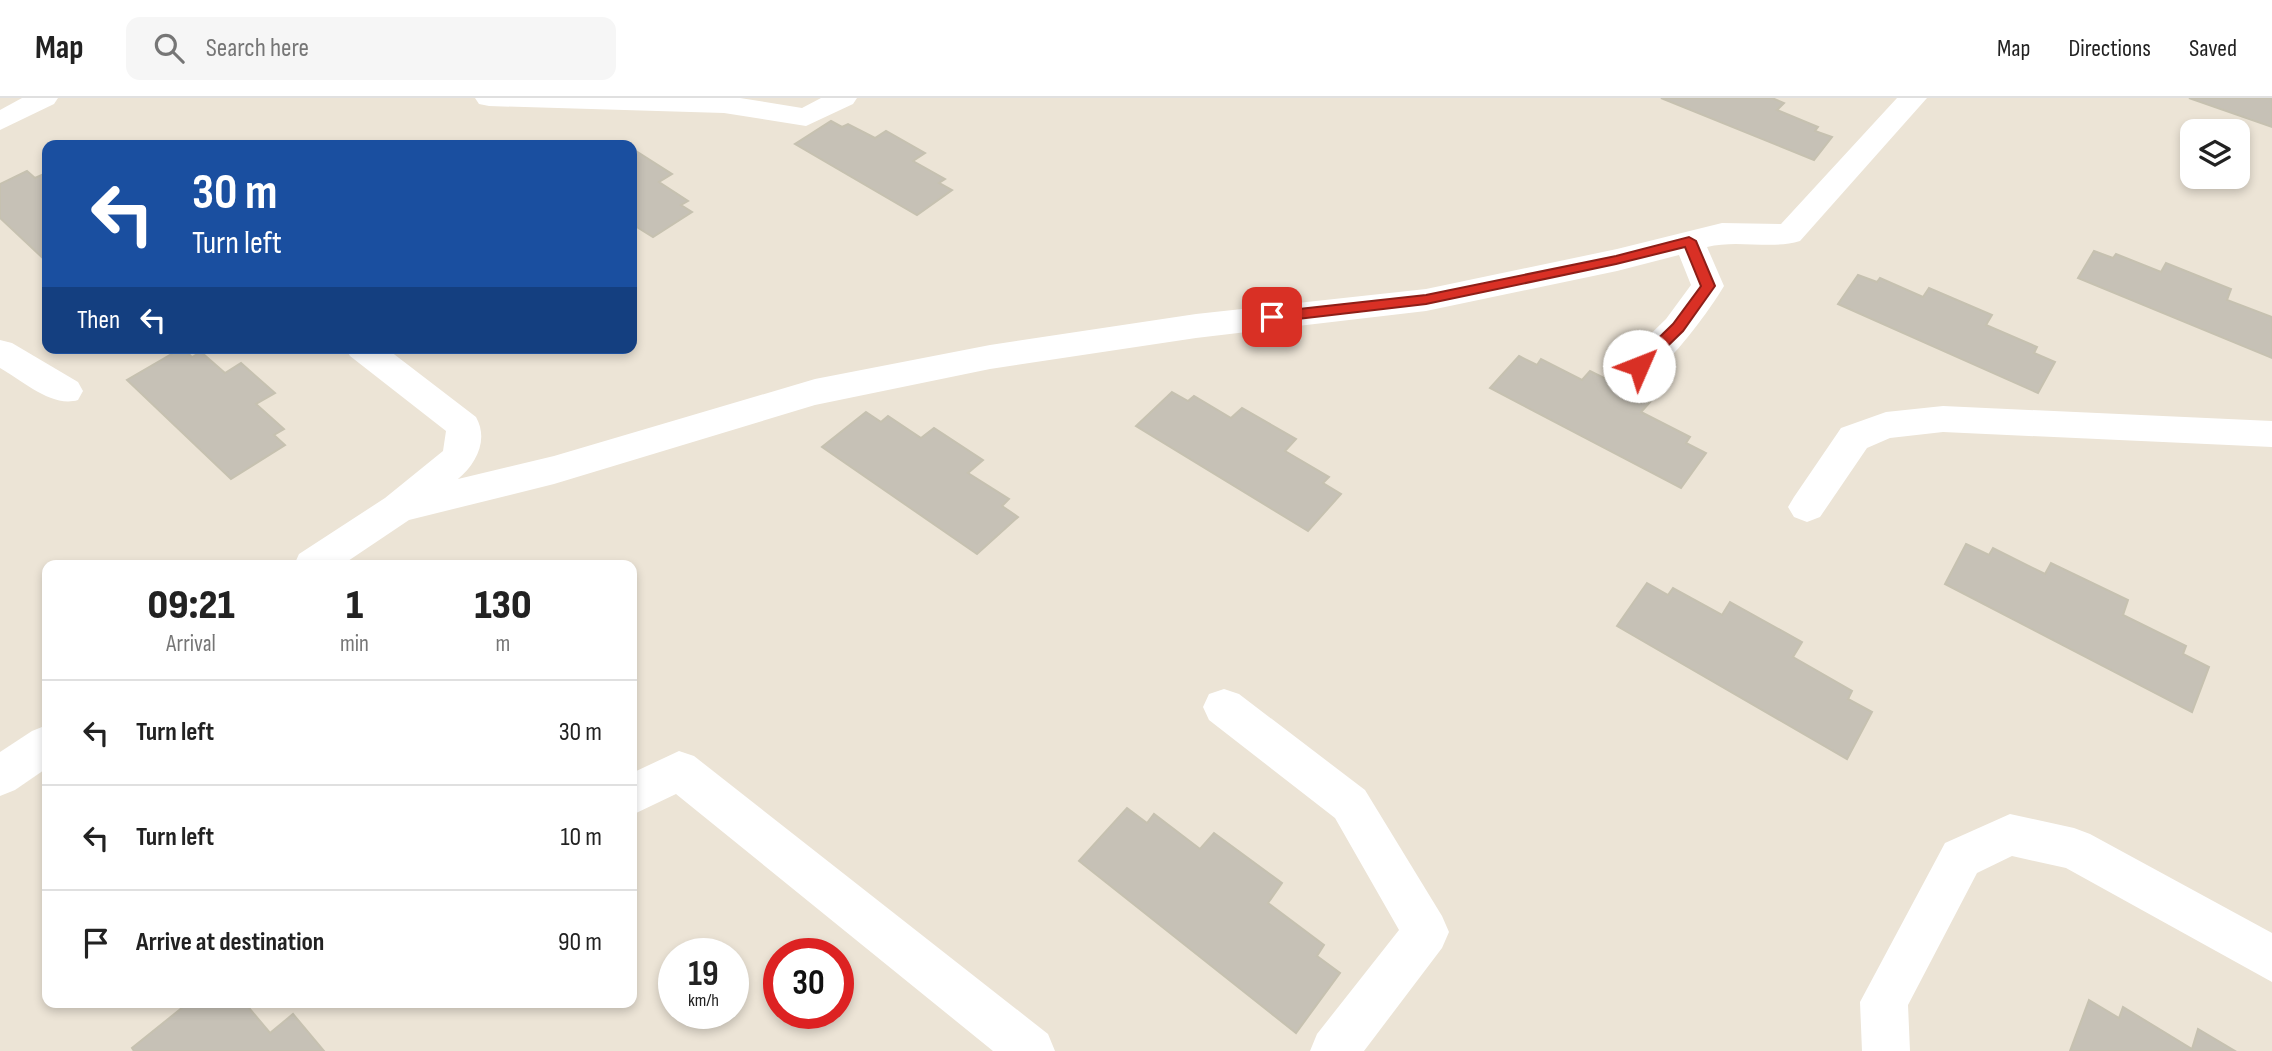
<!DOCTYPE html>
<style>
:root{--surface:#fff;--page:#f6f6f6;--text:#222;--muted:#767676;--line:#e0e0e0}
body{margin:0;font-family:"Sofia Sans Condensed",sans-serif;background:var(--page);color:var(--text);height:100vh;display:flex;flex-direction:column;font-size:26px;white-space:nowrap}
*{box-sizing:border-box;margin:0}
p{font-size:23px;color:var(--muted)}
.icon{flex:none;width:38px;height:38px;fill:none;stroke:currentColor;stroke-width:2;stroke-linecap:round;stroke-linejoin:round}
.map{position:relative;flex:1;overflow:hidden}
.side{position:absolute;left:42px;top:462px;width:595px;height:448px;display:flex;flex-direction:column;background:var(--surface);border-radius:14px;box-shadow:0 4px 10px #0003}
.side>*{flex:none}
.hud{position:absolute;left:42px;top:42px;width:595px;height:214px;border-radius:14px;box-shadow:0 4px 10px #0003;background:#1a4fa0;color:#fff;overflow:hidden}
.buttons{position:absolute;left:2180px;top:21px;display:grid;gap:14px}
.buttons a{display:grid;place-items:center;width:70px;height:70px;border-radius:14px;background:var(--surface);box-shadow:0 4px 10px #0003;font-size:35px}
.speed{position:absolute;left:658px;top:840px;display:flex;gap:14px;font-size:35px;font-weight:700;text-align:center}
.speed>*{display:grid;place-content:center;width:91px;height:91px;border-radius:50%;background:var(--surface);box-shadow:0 4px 10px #0003;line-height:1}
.speed small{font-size:18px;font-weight:400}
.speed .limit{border:10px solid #d22;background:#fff;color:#111}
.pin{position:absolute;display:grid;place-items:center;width:60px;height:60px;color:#fff;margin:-30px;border-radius:14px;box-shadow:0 4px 10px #0006}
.me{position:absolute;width:77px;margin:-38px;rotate:46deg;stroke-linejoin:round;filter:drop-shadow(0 0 5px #0008)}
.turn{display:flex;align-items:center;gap:24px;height:147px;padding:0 35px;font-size:32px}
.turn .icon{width:91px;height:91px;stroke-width:2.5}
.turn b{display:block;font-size:49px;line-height:60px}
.then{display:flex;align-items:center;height:66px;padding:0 35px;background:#0003;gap:14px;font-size:26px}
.eta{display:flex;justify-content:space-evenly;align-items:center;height:119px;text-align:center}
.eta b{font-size:42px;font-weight:800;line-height:49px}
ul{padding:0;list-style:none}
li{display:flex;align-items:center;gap:21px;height:105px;padding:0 35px;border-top:2px solid var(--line)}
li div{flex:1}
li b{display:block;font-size:26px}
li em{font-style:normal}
header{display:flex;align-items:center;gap:42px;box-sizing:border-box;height:98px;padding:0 35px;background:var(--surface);border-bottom:2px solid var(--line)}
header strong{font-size:33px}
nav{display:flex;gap:38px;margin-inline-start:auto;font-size:24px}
.search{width:490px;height:63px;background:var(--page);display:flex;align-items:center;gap:18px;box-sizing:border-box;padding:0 24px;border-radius:14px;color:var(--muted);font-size:26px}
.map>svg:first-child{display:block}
</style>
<header>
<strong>Map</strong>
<div class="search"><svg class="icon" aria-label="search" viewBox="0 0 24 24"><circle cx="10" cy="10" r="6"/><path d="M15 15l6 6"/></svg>Search here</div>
<nav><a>Map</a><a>Directions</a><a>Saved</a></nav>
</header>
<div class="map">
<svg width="2272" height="953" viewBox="0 0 2272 953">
<rect width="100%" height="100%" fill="#ece4d6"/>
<!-- building -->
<g fill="#c6c1b6" stroke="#c6c1b0" stroke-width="2">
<polygon points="1661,0 1772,0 1784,5 1777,12 1818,29 1815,33 1832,39 1814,62"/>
<polygon points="2189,0 2272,0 2272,29"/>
<polygon points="831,23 842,29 848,26 875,40 886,33 925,55 913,63 945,81 939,85 952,92 917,117 795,46"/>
<polygon points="636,53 672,76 659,84 688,103 681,107 692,114 653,139 632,126 632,56"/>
<polygon points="27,73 35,80 44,76 47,79 47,164 0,120 0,86"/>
<polygon points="2094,153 2113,160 2116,156 2161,174 2166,165 2231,191 2227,202 2272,219 2272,260 2078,180"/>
<polygon points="1858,177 1877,184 1880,180 1923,199 1929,190 1992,217 1986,227 2037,249 2034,255 2055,264 2038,295 1838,206"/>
<polygon points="182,250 192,259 201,254 225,275 241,265 275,295 256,306 284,331 274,337 285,347 231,381 127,282"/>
<polygon points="1519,258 1537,267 1541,261 1582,282 1590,273 1651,303 1641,314 1690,339 1686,345 1706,355 1681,390 1490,290"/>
<polygon points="1172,294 1188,303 1194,298 1231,320 1242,310 1296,341 1285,353 1329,379 1323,385 1341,396 1308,433 1136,328"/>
<polygon points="866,314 881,324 888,318 921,340 934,330 983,362 968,375 1009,401 1002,408 1018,419 977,456 822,349"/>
<polygon points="1966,446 1989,457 1993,450 2045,476 2051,465 2128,502 2123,517 2186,548 2183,556 2209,569 2192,614 1945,486"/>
<polygon points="1647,485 1668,497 1673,490 1722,517 1730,504 1802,544 1793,559 1852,593 1848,601 1872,614 1847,661 1617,528"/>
<polygon points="1127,710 1147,725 1154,716 1200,751 1214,735 1282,785 1268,805 1324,847 1317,858 1340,875 1296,935 1079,763"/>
<polygon points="2089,902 2119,920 2123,909 2192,951 2198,931 2235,953 2070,953"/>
<polygon points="188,905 245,905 270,935 293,916 324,953 134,953 132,950"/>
</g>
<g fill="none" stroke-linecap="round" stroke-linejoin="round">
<!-- minor -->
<g fill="#fff" fill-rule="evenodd">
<polygon points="22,0 58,0 54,6 0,32 0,12"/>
<polygon points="475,0 740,0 802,10 821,0 857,0 853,6 806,28 724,15 489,8 479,6"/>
<path d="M1897,0h30l-127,143c-30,9 -62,-2 -93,6l17,39c-12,21 -55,80 -75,89 -9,4 -14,2 -22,0l-5,-9 5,-9 39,-38 25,-34 -12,-30 -62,16 -191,40 -230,27 -206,31 -175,36 -261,79 -145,36 -67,45h-48l5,-11 86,-56 58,-47 3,-20 -96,-75 -5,-8h41l90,69c13,23 0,47 -18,62l96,-23 261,-77 175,-34 206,-31 230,-25 191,-40 105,-26 59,1z"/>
<path d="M0,242l12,3 66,39 5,9 -5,9c-26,8 -55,-19 -78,-32z"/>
<polygon points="1943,308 2272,323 2272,349 1943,334 1890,340 1867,350 1820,419 1807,424 1794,419 1788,409 1794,399 1841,330 1886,314"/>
<polygon points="1224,591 1239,596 1365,692 1442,818 1449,834 1442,850 1364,953 1310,953 1317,936 1399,832 1335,720 1209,622 1203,609 1209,596"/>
<polygon points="47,627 47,670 15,692 0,698 0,654 32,633"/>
<polygon points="679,653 694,658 1048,936 1055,953 993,953 676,696 632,717 632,675"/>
<polygon points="2010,716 2074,730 2090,736 2272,835 2272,884 2066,770 2012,758 1977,775 1908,907 1910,953 1862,953 1860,904 1945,745"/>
</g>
</g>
<!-- route -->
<polygon fill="#d93025" stroke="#8d1f18" stroke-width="2" points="1689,139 1696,143 1715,188 1683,233 1643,272 1634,272 1634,264 1673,226 1701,188 1685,149 1616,166 1426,206 1272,224 1266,219 1272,214 1426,197 1616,158"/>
</svg>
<div class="buttons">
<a><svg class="icon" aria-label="layers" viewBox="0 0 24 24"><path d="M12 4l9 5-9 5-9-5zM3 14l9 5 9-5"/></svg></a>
</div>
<div class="speed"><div>19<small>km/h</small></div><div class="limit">30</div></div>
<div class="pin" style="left:1272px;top:219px;background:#d93025"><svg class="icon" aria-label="arrive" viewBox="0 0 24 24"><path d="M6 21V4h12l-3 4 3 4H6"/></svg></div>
<svg class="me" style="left:1639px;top:268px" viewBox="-20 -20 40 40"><circle r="19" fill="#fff"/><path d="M0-13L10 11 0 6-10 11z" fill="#d93025"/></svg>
<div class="hud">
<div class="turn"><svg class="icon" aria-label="left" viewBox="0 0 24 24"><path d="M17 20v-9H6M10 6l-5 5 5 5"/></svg><div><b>30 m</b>Turn left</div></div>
<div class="then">Then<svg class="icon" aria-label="left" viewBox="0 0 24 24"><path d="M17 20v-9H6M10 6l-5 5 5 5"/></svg></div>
</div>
<section class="side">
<div class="eta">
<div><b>09:21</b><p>Arrival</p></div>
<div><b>1</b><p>min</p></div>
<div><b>130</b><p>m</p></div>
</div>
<ul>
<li><svg class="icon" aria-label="left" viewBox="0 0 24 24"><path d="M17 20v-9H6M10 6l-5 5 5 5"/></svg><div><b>Turn left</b></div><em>30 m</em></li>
<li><svg class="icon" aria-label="left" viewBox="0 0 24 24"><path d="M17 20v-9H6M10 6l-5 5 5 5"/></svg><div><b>Turn left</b></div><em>10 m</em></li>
<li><svg class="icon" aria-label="arrive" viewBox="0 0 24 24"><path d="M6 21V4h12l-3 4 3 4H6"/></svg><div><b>Arrive at destination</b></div><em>90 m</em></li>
</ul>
</section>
</div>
